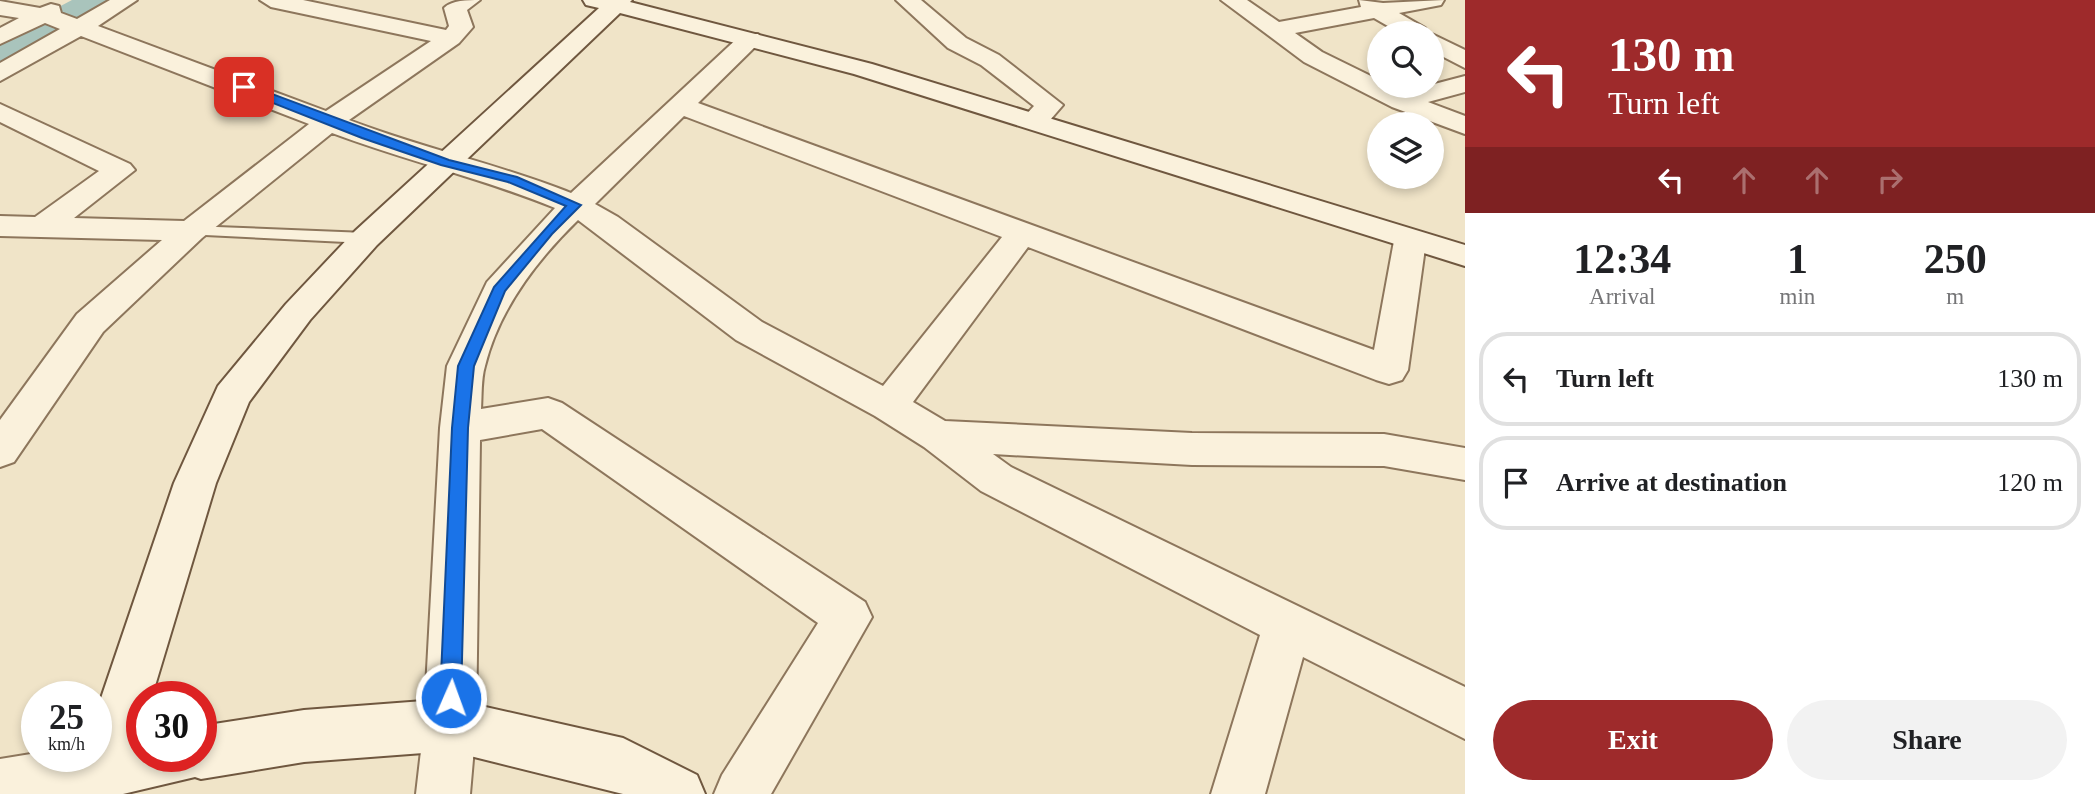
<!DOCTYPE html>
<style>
:root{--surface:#fff;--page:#f2f2f2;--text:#202124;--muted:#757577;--line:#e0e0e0;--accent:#9e2a2b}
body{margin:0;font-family:"Times New Roman",serif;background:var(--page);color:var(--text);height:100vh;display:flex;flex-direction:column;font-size:26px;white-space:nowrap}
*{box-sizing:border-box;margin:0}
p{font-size:23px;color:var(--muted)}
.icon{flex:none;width:38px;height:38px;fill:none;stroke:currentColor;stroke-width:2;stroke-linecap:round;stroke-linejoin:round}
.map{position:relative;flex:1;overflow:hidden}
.panel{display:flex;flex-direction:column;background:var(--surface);width:630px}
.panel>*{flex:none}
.guide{background:#9e2a2b;color:#fff;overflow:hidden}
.buttons{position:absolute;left:1367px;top:21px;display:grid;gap:14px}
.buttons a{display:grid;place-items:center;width:77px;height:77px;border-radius:50%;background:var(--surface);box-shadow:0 4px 10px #0003;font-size:35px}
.speed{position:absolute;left:21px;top:681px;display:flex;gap:14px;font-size:35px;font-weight:700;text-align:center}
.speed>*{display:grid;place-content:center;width:91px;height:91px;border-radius:50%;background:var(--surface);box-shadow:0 4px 10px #0003;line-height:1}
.speed small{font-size:18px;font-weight:400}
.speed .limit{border:10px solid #d22;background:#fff;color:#111}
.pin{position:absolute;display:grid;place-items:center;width:60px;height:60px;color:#fff;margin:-30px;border-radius:14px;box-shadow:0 4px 10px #0006}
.me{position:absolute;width:77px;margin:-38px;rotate:2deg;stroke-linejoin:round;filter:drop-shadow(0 0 5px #0008)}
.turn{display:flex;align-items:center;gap:24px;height:147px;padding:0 28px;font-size:32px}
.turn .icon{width:91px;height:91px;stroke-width:2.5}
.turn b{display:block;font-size:49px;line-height:60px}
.lanes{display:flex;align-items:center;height:66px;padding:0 28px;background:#0003;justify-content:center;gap:35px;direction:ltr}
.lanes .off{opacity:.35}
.eta{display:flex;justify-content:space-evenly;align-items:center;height:119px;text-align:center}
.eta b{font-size:42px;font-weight:800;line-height:49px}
.button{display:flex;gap:14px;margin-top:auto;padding:14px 28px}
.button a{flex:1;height:80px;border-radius:42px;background:var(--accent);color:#fff;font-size:28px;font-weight:800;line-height:80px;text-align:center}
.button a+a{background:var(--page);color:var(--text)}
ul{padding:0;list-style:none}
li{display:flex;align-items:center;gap:21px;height:94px;margin:0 14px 10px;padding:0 14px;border:4px solid var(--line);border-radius:28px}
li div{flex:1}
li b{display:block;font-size:26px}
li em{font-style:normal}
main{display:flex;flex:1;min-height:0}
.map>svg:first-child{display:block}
</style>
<main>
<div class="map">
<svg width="1465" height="794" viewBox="0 0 1465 794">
<rect width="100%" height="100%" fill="#f0e4c8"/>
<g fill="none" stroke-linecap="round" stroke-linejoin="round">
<!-- river -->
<polygon fill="#a9c4bc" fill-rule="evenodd" points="72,0 118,0 113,8 14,63 0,66 0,38"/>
<!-- lane casing -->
<g stroke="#8d765c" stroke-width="4">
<polygon id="lane" points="191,226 366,233 374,238 366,243 185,234 185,228"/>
</g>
<!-- street casing -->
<g stroke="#8d765c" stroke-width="4">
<g id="street">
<path d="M110,0h27l-39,26 228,85 105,-70 -160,-34 -11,-7h43l143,30 3,-4 -5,-18c8,-8 23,-8 36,-8l-13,10 6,17 -14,16 -110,77c73,28 149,44 222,73l171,-159h16l4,5 -4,5 -60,59 676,247 20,-109 5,-7 11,-3 11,3 5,7 -18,129 -6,10 -13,4 -13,-4 -348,-133 -115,155 32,19 247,12 192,1 81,14v32l-81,-14 -192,-1 -199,-11 18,13 454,220v52l-162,-82 -38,137h-54l49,-159 -279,-144 -57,-44 -49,-31 -139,-76 -158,-120c-41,40 -79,89 -93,146 -4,13 -3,29 -4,43l67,-11 14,5 303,199 7,15 -101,177h-57l8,-19 96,-152 -276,-194 -62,11 -4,285 -6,69h-54l8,-69 16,-297 7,-62 40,-84 68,-74c-73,-30 -149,-47 -223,-75l-130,105 -99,94 -89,130 -14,5v-47l77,-106 85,-74 -162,-4v-20l35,1 64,-46 -99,-49v-18l130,60 5,6 -61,48 110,3 125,-97 -228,-88 -81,45v-18l60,-34 -15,-6 -45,21v-16l19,-10 -19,-3v-14l40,7 11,-4 8,2 2,7 16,6zM684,116l318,121 -119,149 -121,-64 -144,-105 -23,-13z"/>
<polygon points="896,0 921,0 966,38 999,55 1063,105 1044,127 1024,127 1020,121 1034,106 981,65 948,48"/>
<polygon points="1221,0 1247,0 1279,22 1361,7 1359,0 1383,3 1444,0 1441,5 1399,13 1425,28 1429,33 1400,33 1374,18 1295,33 1322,52 1379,80 1379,86 1391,86 1404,92 1465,76 1465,92 1428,102 1465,116 1465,134 1392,107 1304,62"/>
<polygon points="1432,34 1465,50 1465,68 1432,51"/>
<polygon points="104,742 123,750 131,769 123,788 108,794 0,794 0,759 37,753 37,756 96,756 96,743"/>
</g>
</g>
<!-- secondary casing -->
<g stroke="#6f573f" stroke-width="4">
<polygon id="secondary" points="583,0 632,0 630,2 872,64 1465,245 1465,266 854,74 620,13 377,245 310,320 249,402 216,483 152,696 142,696 142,756 201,756 201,726 304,710 450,699 623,738 697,775 705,794 623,794 450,751 304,762 201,779 195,777 123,794 69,794 82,756 96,756 96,713 174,483 218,386 286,304 355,231 599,8 586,5"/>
</g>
<!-- lane -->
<use href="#lane" fill="#faf1dc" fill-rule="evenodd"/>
<!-- street -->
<use href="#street" fill="#faf1dc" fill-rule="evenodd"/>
<!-- secondary -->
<use href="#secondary" fill="#faf1dc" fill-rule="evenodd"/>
</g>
<!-- route -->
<polygon fill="#1a73e8" stroke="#114b97" stroke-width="2" points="240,85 248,85 449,160 517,177 581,205 552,234 505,291 474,366 468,428 461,698 458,706 451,709 443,706 440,698 452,428 458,366 494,287 566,206 508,182 441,165 362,138 240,90"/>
</svg>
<div class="buttons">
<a><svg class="icon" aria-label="search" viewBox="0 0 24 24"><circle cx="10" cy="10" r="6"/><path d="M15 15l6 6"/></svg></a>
<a><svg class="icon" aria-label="layers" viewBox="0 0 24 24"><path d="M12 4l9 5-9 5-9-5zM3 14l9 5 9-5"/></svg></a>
</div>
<div class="speed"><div>25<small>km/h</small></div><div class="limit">30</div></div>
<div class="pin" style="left:244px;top:87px;background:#d93025"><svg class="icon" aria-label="arrive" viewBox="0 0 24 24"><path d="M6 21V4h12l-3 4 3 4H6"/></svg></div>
<svg class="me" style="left:451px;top:698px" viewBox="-20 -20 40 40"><circle r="17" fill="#1a73e8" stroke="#fff" stroke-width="3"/><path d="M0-11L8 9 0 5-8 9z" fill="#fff"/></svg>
</div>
<section class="panel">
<div class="guide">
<div class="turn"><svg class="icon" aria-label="left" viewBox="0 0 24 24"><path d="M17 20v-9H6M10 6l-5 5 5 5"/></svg><div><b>130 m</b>Turn left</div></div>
<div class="lanes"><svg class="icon" aria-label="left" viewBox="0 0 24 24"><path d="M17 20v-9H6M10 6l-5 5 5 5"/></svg><svg class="icon off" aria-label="ahead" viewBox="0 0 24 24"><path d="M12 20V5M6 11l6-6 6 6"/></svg><svg class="icon off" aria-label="ahead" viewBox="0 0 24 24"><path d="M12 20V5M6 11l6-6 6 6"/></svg><svg class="icon off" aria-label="right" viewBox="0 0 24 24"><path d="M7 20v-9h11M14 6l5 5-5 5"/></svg></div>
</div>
<div class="eta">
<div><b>12:34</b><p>Arrival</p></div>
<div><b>1</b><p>min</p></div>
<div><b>250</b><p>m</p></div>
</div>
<ul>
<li><svg class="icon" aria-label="left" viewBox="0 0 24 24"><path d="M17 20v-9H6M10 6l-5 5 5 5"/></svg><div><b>Turn left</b></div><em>130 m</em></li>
<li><svg class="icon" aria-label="arrive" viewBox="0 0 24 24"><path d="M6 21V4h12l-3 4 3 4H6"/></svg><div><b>Arrive at destination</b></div><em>120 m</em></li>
</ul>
<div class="button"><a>Exit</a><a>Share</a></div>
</section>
</main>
